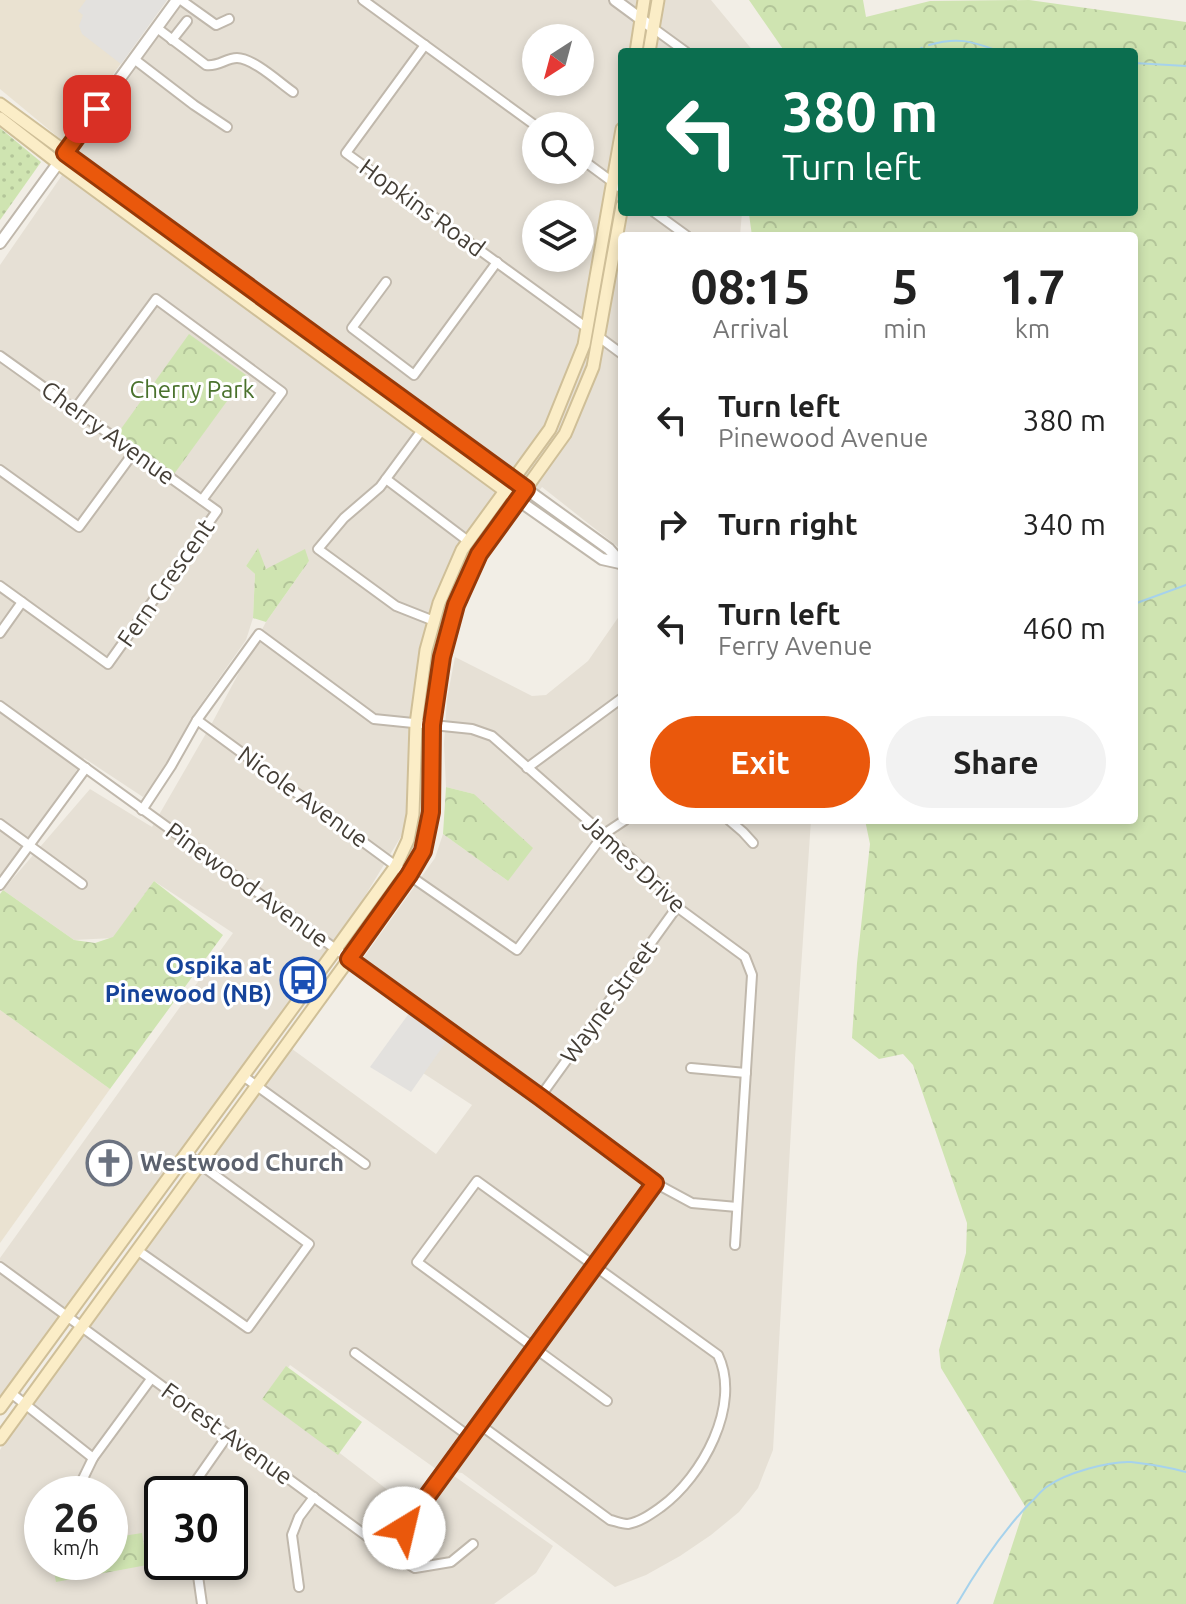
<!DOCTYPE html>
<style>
:root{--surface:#fff;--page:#f2f2f2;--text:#222;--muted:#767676;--accent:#ea580c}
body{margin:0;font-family:Ubuntu,sans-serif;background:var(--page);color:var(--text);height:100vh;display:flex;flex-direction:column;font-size:30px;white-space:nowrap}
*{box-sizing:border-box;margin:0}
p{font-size:26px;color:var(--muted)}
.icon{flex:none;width:44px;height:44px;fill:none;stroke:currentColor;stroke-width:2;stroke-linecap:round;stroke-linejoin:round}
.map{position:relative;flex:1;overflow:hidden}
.panel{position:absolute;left:618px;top:232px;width:520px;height:592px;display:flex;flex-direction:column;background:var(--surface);border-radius:8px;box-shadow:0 4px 12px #0003}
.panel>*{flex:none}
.hud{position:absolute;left:618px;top:48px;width:520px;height:168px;border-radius:8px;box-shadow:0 4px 12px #0003;background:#0b6e4f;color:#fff;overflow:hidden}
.needle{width:52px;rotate:216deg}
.controls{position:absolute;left:522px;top:24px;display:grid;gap:16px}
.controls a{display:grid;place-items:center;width:72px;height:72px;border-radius:50%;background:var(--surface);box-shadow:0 4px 12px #0003;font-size:40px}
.speed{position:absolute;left:24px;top:1476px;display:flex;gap:16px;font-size:40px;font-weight:700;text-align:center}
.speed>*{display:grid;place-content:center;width:104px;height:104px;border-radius:50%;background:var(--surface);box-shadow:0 4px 12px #0003;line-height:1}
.speed small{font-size:20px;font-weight:400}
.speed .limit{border:4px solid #111;border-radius:12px;background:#fff;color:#111}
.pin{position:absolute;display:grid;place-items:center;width:68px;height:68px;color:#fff;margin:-34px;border-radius:16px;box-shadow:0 4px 12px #0006}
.me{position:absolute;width:88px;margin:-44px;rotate:36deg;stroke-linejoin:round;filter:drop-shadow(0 0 6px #0008)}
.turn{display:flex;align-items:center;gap:28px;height:168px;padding:0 32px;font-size:36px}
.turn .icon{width:104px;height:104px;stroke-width:2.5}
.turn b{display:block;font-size:56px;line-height:68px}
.eta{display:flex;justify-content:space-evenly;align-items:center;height:136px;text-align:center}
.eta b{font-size:48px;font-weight:600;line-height:56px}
.cta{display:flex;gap:16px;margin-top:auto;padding:16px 32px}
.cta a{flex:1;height:92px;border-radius:48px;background:var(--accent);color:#fff;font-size:32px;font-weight:600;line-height:92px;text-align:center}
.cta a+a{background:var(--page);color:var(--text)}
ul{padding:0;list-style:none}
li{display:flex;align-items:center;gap:24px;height:104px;padding:0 32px}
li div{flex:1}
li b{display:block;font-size:30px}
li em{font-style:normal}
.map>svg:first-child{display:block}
</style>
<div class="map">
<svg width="1186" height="1604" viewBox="0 0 1186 1604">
<defs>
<pattern id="grass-dots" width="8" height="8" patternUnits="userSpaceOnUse" patternTransform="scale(2)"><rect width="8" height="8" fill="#cfe4b1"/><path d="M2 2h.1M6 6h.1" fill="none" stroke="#b3c599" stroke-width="1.8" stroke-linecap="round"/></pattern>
<pattern id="forest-crowns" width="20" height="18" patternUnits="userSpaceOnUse" patternTransform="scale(2)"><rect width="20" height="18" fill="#cfe4b1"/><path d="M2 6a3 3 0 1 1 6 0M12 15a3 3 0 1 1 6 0" fill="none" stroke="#b3c599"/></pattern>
</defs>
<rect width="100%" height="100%" fill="#f2eee6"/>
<!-- residential -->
<g fill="#e6e0d5" fill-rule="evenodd">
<path d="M183,0h528l43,52h-132v160h120l-2,24h-118v314l-80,-63 -52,65 -67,140 -6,118 -81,134 -336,455v-141l233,-325 -79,-52 -41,57 -39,2 -71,-50 87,-101 62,38 60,-104 54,-101 43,-61 -44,8 -7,-20 -12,17 9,8 -2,44 -7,22 -55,78 -26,51 -22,28 -59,-39 -11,18 -73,100v-611zM536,38h44v44h-44zM536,126h44v44h-44zM536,214h44v44h-44z"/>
<path d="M622,612v208h189l-16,238 -22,392 -15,38 -19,24 -28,23 -31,21 -34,19 -31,12 -153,-114 -15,-2 106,75 -17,27 -42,31h-494v-154l23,-40 265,-364 148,108 36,-49 -49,-32 24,-34 -90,-66 7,-16 71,-99 8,-24 65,47 -34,-87 -28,-7 -2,-43 3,-45 8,-42 77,39 14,-1 42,-34zM290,1365l146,104 9,1 -30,41 -148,-114zM42,1494h68v68h-68zM162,1494h68v68h-68z"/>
</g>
<!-- education -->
<g fill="#eae2d1">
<polygon points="0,0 167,0 64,142 0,89"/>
<polygon points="0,1010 110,1089 0,1243"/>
</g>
<!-- grass -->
<polygon fill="url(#grass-dots)" points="0,128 41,162 0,220"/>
<!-- forest -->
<g fill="url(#forest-crowns)">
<polygon points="749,0 863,0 866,17 930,1 1029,0 1186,22 1186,1604 993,1604 1025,1506 941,1368 939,1350 966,1253 967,1223 913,1065 903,1054 879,1059 852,1038 857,963 870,844 865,820 1134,820 1134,236 752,236 749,214 750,212 1134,212 1134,52 785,52"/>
<polygon points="189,334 246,375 174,474 118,433"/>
<polygon points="258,548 266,569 305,549 309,561 266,622 253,618 255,574 246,566"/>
<polygon points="446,787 474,794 533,848 508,881 443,834"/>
<polygon points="154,881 223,935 110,1089 0,1010 0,894 3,890 74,940 95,943 113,937"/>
<polygon points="286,1366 362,1422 338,1455 262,1399"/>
<polygon points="142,1533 147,1565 56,1582 52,1562 110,1562 110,1538"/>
</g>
<!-- parking -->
<g fill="#e3e1de">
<polygon points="86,0 167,0 121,64 82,34 79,26 83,15 78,11"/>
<polygon points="410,1012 448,1039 411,1092 370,1067"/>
</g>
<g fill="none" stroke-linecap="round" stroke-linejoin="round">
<!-- stream -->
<g stroke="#a6d2ec" stroke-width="2">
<path d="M929,45c30,-9 44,-3 73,7"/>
<polyline points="913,52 922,48"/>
<polyline points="1134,63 1186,66"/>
<polyline points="1134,604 1186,585"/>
<path d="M957,1604c21,-36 44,-71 73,-101 6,-5 11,-13 18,-17 18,-13 61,-25 83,-24 18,2 37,5 55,10"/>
</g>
<!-- minor casing -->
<g stroke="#c0b8ac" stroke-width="12">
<g id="minor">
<polyline points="181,0 216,25 229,19"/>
<polyline points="363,0 536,126"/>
<path d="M157,28l49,37c12,2 20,-7 31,-7 16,0 43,25 56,34"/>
<polyline points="653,28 686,52"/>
<polyline points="172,40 187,21"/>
<polyline points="425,45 346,153 587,328"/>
<polyline points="134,59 194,105 227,127"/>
<polyline points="580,158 622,189"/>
<polyline points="654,212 687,236"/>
<polyline points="386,282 352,328 414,375 497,262"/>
<polyline points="599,337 622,354"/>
<polyline points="0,356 217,511 108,664 0,586"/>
<polyline points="75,409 156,299 282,392 202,500"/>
<polyline points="425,426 380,487 344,518 318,549 396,606 434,621"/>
<polyline points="0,470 79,527 134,452"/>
<polyline points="386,479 468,541"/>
<polyline points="0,633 22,602"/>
<polyline points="0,706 540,1097 655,1183 692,1203 737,1207"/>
<polyline points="197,720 400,869 517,950 604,834 625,820"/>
<polyline points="527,768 622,698"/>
<polyline points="142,810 171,766 197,720 259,634 374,719 472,729 492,736 651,876 677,907 745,957 752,975 735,1245"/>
<polyline points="729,820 743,832 753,843"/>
<polyline points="0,824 82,884"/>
<polyline points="0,885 86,768"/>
<polyline points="691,1068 746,1073"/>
<polyline points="243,1076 365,1164"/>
<polyline points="540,1097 677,907"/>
<polyline points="137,1250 248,1328 309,1244 186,1154"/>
<polyline points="0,1267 387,1551 415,1568 451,1562 473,1544"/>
<polyline points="355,1353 470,1437"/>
<polyline points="11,1393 93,1458"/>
<path d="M479,1424l131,96c5,1 12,4 18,4 12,-2 23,-10 33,-17 41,-30 81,-102 57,-152l-241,-174 -60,81 190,139"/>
<polyline points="78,1489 93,1458 151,1379"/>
<polyline points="191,1494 193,1485 228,1435"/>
<polyline points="387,1551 655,1183"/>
<polyline points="196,1562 202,1604"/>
<polyline points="299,1587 292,1535 299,1517 314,1497"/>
</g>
</g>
<!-- tertiary casing -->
<g stroke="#c0b8ac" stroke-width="14">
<g id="tertiary">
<polyline points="615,0 653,28"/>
<polyline points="0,243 177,0"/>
<polyline points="526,489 609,549 622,564"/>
<polyline points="518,500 602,559 620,563"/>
</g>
</g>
<!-- secondary casing -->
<g stroke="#cfbf98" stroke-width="15">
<g id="secondary">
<polyline points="636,52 644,0"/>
<polyline points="649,52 658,0"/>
<polyline points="0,104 526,489"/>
<polyline points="0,118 58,163 508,493"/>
<polyline points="0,1408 336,949 396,866 408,840 413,814 416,724 426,650 439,603 462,550 550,429 584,345 622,129"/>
<polyline points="0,1439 349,959 409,875 423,851 431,812 432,725 442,657 456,605 479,554 565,434 568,427 593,367 622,206"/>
</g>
</g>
<!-- minor -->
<use href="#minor" stroke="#fff" stroke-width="8"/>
<!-- tertiary -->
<use href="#tertiary" stroke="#fff" stroke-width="10"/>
<!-- secondary -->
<use href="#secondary" stroke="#fbedc7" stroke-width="11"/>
</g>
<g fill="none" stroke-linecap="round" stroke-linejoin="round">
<!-- route casing -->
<g stroke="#983908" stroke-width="20">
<polyline id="route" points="97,109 65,153 526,489 479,554 456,605 442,657 432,725 431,812 423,851 409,875 349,959 540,1097 655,1183 404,1528"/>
</g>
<!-- route -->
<use href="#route" stroke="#ea580c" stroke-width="14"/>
</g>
<!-- icons -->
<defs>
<g id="bus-ring" transform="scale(2.3)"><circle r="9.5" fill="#fff" stroke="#1a4fb4" stroke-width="1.5"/><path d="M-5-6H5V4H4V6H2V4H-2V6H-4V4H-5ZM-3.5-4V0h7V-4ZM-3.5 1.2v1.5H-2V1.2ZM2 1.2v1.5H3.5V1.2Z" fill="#1a4fb4"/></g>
<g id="church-ring" transform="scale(2.3)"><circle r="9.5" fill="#fff" stroke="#6b7280" stroke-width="1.5"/><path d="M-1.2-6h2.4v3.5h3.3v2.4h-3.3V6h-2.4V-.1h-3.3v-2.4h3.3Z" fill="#6b7280"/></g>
</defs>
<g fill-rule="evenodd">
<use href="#bus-ring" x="303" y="980"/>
<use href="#church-ring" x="109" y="1163"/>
</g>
<g text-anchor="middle" stroke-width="6" stroke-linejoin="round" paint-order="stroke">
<!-- street labels -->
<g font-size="24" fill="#443e36" stroke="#fff">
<text transform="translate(422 208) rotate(36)" y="8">Hopkins Road</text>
<text transform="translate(108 433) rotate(36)" y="8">Cherry Avenue</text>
<text transform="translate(166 583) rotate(-55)" y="8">Fern Crescent</text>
<text transform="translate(303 797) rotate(36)" y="8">Nicole Avenue</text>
<text transform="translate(634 864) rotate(43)" y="8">James Drive</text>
<text transform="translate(247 885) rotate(36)" y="8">Pinewood Avenue</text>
<text transform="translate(609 1002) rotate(-54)" y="8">Wayne Street</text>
<text transform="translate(227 1434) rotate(36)" y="8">Forest Avenue</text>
</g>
<!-- park labels -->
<g font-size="24" fill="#4a722d" stroke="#fff">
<text x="192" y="398">Cherry Park</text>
</g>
<!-- transit labels -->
<g font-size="24" font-weight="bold" fill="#164399" stroke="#fff" text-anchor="end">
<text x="272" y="974">Ospika at<tspan x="272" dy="28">Pinewood (NB)</tspan></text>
</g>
<!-- worship labels -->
<g font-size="24" font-weight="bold" fill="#5b616d" stroke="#fff" text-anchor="start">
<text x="140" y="1171">Westwood Church</text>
</g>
</g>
</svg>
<div class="controls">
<a><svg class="needle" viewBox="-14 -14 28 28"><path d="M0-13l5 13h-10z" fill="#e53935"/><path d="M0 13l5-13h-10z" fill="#767676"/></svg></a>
<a><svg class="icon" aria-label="search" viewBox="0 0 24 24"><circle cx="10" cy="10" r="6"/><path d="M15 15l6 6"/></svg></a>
<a><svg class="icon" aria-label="layers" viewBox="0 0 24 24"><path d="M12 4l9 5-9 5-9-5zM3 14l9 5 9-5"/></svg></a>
</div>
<div class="speed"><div>26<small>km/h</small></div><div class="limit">30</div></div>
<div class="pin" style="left:97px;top:109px;background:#d93025"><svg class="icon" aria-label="arrive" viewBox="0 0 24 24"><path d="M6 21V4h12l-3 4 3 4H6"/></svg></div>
<svg class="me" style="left:404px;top:1528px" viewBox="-20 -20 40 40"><circle r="19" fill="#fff"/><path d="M0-13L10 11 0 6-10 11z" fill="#ea580c"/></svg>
<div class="hud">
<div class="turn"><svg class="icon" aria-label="left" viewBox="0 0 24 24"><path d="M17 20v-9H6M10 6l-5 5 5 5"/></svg><div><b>380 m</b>Turn left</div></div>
</div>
<section class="panel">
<div class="eta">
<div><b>08:15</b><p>Arrival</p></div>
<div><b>5</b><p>min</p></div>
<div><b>1.7</b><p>km</p></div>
</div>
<ul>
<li><svg class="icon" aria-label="left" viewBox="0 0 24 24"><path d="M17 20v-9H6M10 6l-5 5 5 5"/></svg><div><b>Turn left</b><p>Pinewood Avenue</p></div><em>380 m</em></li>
<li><svg class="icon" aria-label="right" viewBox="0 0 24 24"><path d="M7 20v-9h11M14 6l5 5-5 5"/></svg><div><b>Turn right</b></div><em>340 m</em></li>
<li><svg class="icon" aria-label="left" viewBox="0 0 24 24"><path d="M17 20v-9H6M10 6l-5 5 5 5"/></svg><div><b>Turn left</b><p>Ferry Avenue</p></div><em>460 m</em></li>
</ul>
<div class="cta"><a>Exit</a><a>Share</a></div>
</section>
</div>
